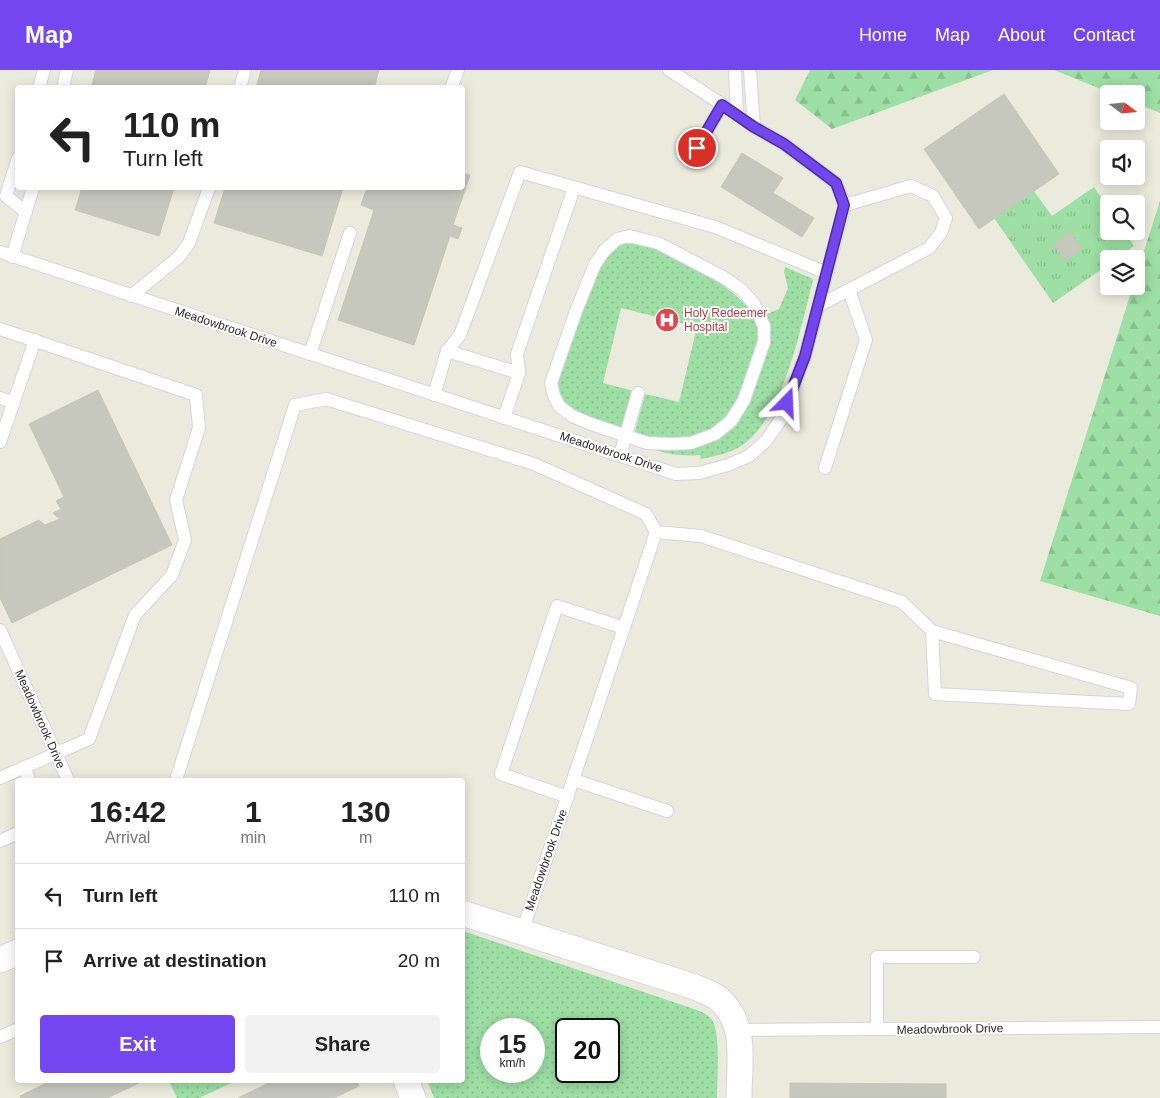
<!DOCTYPE html>
<style>
:root{--surface:#fff;--page:#f2f2f2;--text:#222;--muted:#767676;--line:#e0e0e0;--accent:#7346ef}
body{margin:0;font-family:Helvetica,sans-serif;background:var(--page);color:var(--text);height:100vh;display:flex;flex-direction:column;font-size:19px;white-space:nowrap}
*{box-sizing:border-box;margin:0}
p{font-size:16px;color:var(--muted)}
.icon{flex:none;width:28px;height:28px;fill:none;stroke:currentColor;stroke-width:2;stroke-linecap:round;stroke-linejoin:round}
.map{position:relative;flex:1;overflow:hidden}
.side{position:absolute;left:15px;top:708px;width:450px;height:305px;display:flex;flex-direction:column;background:var(--surface);border-radius:5px;box-shadow:0 2px 12px #0003}
.side>*{flex:none}
.hud{position:absolute;left:15px;top:15px;width:450px;height:105px;border-radius:5px;box-shadow:0 2px 12px #0003;background:#fff;color:var(--text);overflow:hidden}
.needle{width:32px;rotate:106deg}
.controls{position:absolute;left:1100px;top:15px;display:grid;gap:10px}
.controls a{display:grid;place-items:center;width:45px;height:45px;border-radius:5px;background:var(--surface);box-shadow:0 2px 12px #0003;font-size:25px}
.speed{position:absolute;left:480px;top:948px;display:flex;gap:10px;font-size:25px;font-weight:700;text-align:center}
.speed>*{display:grid;place-content:center;width:65px;height:65px;border-radius:50%;background:var(--surface);box-shadow:0 2px 12px #0003;line-height:1}
.speed small{font-size:12px;font-weight:400}
.speed .limit{border:2px solid #111;border-radius:8px;background:#fff;color:#111}
.pin{position:absolute;display:grid;place-items:center;width:42px;height:42px;color:#fff;margin:-21px;border:2px solid #fff;border-radius:50%;box-shadow:0 1px 5px #0007}
.me{position:absolute;width:55px;margin:-28px;rotate:21deg;stroke-linejoin:round;filter:drop-shadow(0 0 4px #0008)}
.turn{display:flex;align-items:center;gap:18px;height:105px;padding:0 25px;font-size:22px}
.turn .icon{width:65px;height:65px;stroke-width:2.5}
.turn b{display:block;font-size:35px;line-height:42px}
.eta{display:flex;justify-content:space-evenly;align-items:center;height:85px;text-align:center}
.eta b{font-size:30px;font-weight:600;line-height:35px}
.primary-button{display:flex;gap:10px;margin-top:auto;padding:10px 25px}
.primary-button a{flex:1;height:58px;border-radius:5px;background:var(--accent);color:#fff;font-size:20px;font-weight:600;line-height:58px;text-align:center}
.primary-button a+a{background:var(--page);color:var(--text)}
ul{padding:0;list-style:none}
li{display:flex;align-items:center;gap:15px;height:65px;padding:0 25px;border-top:1px solid var(--line)}
li div{flex:1}
li b{display:block;font-size:19px}
li em{font-style:normal}
header{display:flex;align-items:center;gap:30px;box-sizing:border-box;height:70px;padding:0 25px;background:var(--accent);color:#fff}
header strong{font-size:24px}
nav{display:flex;gap:28px;margin-inline-start:auto;font-size:18px}
.map>svg:first-child{display:block}
</style>
<header>
<strong>Map</strong>
<nav><a>Home</a><a>Map</a><a>About</a><a>Contact</a></nav>
</header>
<div class="map">
<svg width="1160" height="1028" viewBox="0 0 1160 1028">
<defs>
<pattern id="grass-dots" width="8" height="8" patternUnits="userSpaceOnUse" patternTransform="scale(1.25)"><rect width="8" height="8" fill="#9ddfa4"/><path d="M2 2h.1M6 6h.1" fill="none" stroke="#87c08d" stroke-width="1.8" stroke-linecap="round"/></pattern>
<pattern id="forest-firs" width="22" height="20" patternUnits="userSpaceOnUse" patternTransform="scale(1.25)"><rect width="22" height="20" fill="#9ddfa4"/><path d="M5 1l3.5 6h-7zM16 11l3.5 6h-7z" fill="#87c08d"/></pattern>
<pattern id="park-tufts" width="24" height="20" patternUnits="userSpaceOnUse" patternTransform="scale(1.25)"><rect width="24" height="20" fill="#9ddfa4"/><path d="M3 7l-1-3M5 7V3M7 7l1-3M15 17l-1-3M17 17v-4M19 17l1-3" fill="none" stroke="#87c08d"/></pattern>
</defs>
<rect width="100%" height="100%" fill="#ebebdd"/>
<!-- grass -->
<g fill="url(#grass-dots)" fill-rule="evenodd">
<path d="M628,172c14,3 30,6 43,12 25,13 75,41 85,67 9,25 -17,83 -35,101 -4,5 -13,10 -19,12 -20,9 -47,3 -68,1l11,-41 34,8 18,-75 -76,-19 -18,75 31,8 -12,40c-16,-7 -49,-17 -60,-31 -4,-5 -4,-12 -5,-19l43,-116 18,-20z"/>
<path d="M785,197l26,11 2,2c-12,47 -30,139 -72,166 -12,8 -27,10 -40,13l-1,-4c-23,2 -36,-2 -58,-9l50,3 55,-45 17,-89 15,-6 9,-21 -4,-16z"/>
<path d="M463,861l234,79c7,3 14,6 17,14 6,15 3,56 3,74h-283l-7,-18h35zM491,959h43v42h-43zM566,959h43v42h-43z"/>
<polygon points="171,1010 238,1010 199,1028 177,1028 169,1011"/>
</g>
<!-- forest -->
<g fill="url(#forest-firs)">
<polygon points="810,0 993,0 832,59 795,30"/>
<polygon points="1054,0 1160,0 1160,43 1136,33 1136,24 1113,24"/>
<polygon points="1160,131 1160,546 1040,511 1133,216 1136,216 1136,206"/>
</g>
<!-- park -->
<polygon fill="url(#park-tufts)" points="1094,117 1109,139 1109,161 1124,161 1134,176 1116,189 1109,189 1109,194 1053,233 994,148 1034,121 1052,146"/>
<!-- building -->
<g fill="#c6c7bd" stroke="#c5c7b7">
<polygon points="96,0 210,0 205,18 91,18"/>
<polygon points="261,0 379,0 374,18 256,18"/>
<polygon points="1004,24 1059,104 979,159 924,79"/>
<polygon points="742,83 783,108 773,123 814,148 802,167 721,117"/>
<polygon points="462,103 470,105 453,155 462,158 458,169 450,166 414,275 338,250 374,140 361,135 367,118 374,118 382,120 383,118 462,118"/>
<polygon points="82,118 174,118 159,166 75,140"/>
<polygon points="225,118 343,118 322,186 214,153"/>
<polygon points="1070,162 1082,179 1065,191 1053,174"/>
<polygon points="98,320 172,475 12,553 0,528 0,469 39,450 45,455 60,449 53,443 61,439 56,431 64,427 29,354"/>
<polygon points="53,1010 146,1010 107,1028 21,1028 20,1026"/>
<polygon points="275,1010 357,1010 359,1016 334,1028 238,1028"/>
<polygon points="790,1013 946,1014 946,1028 790,1028"/>
</g>
<g fill="none" stroke-linecap="round" stroke-linejoin="round">
<!-- service casing -->
<g stroke="#d6d2e2" stroke-width="14">
<g id="service">
<polyline points="735,0 737,44"/>
<polyline points="750,0 754,57"/>
<polyline points="39,18 44,0"/>
<polyline points="63,18 67,0"/>
<polyline points="240,18 245,0"/>
<polyline points="451,18 458,0"/>
<polyline points="697,78 722,35"/>
<polyline points="18,88 6,126 26,142"/>
<polygon points="629,166 658,173 723,207 741,219 754,234 764,256 764,272 744,330 731,351 715,364 691,373 672,374 647,373 591,354 572,346 559,336 554,326 551,313 576,241 595,194 604,181 617,169"/>
<polyline points="0,182 676,404 699,403 728,395 749,386 766,371 781,349 805,286 845,135 836,113 784,74 754,57 737,44 669,0"/>
<polyline points="12,187 33,118"/>
<polyline points="131,226 179,187 189,173 209,118"/>
<polyline points="818,236 929,178 941,163 946,148 933,126 911,116 845,135"/>
<polyline points="0,259 196,325 199,358 176,430 185,470 172,505 135,545 89,669 0,708"/>
<polyline points="447,281 519,303"/>
<polyline points="310,284 350,163"/>
<polyline points="434,325 447,281 460,265 520,102 715,157 827,203"/>
<polyline points="0,328 14,333"/>
<polyline points="504,348 519,303 517,284 574,118"/>
<polyline points="0,372 35,270"/>
<polyline points="620,385 638,323"/>
<polyline points="825,398 866,270 849,220"/>
<polyline points="656,462 701,466 902,532 932,561 1131,618 1129,634 935,624 932,561"/>
<polyline points="0,560 68,710"/>
<polyline points="24,697 29,710"/>
<polyline points="176,710 295,335 326,329 534,394 646,444 656,462"/>
<polyline points="574,710 667,741"/>
<polyline points="568,727 501,704 557,536 624,558"/>
<polyline points="0,771 18,763"/>
<polyline points="522,862 656,462"/>
<polyline points="877,959 877,887 974,887"/>
<polyline points="739,960 1160,957"/>
<polyline points="0,967 18,959"/>
</g>
</g>
<!-- minor casing -->
<g stroke="#d6d2e2" stroke-width="27">
<g id="minor">
<path d="M462,843l233,74c9,4 21,8 27,15 25,24 17,64 17,96"/>
<polyline points="0,890 18,882"/>
<polyline points="406,1010 413,1028"/>
</g>
</g>
<!-- service -->
<use href="#service" stroke="#fff" stroke-width="12"/>
<!-- minor -->
<use href="#minor" stroke="#fff" stroke-width="25"/>
</g>
<g fill="none" stroke-linecap="round" stroke-linejoin="round">
<!-- route casing -->
<g stroke="#4b2e9b" stroke-width="12">
<polyline id="route" points="697,78 722,35 754,57 784,74 836,113 844,135 805,286 787,333"/>
</g>
<!-- route -->
<use href="#route" stroke="#7346ef" stroke-width="9"/>
</g>
<!-- icons -->
<defs>
<g id="hospital-disc" transform="scale(1.25)"><circle r="9.5" fill="#e0444e" stroke="#fff"/><path d="M-5-5h3v3.5h4V-5h3V5h-3V1.5h-4V5h-3Z" fill="#fff"/></g>
</defs>
<g fill-rule="evenodd">
<use href="#hospital-disc" x="667" y="250"/>
</g>
<g text-anchor="middle" stroke-width="4" stroke-linejoin="round" paint-order="stroke">
<!-- health labels -->
<g font-size="12" fill="#be3a42" stroke="#fff" text-anchor="start">
<text x="684" y="247">Holy Redeemer<tspan x="684" dy="14">Hospital</tspan></text>
</g>
<!-- street labels -->
<g font-size="12" fill="#2a2a2a" stroke="#fff">
<text transform="translate(226 257) rotate(18)" y="4">Meadowbrook Drive</text>
<text transform="translate(611 382) rotate(18)" y="4">Meadowbrook Drive</text>
<text transform="translate(40 649) rotate(66)" y="4">Meadowbrook Drive</text>
<text transform="translate(546 790) rotate(-71)" y="4">Meadowbrook Drive</text>
<text transform="translate(950 959) rotate(-1)" y="4">Meadowbrook Drive</text>
</g>
</g>
</svg>
<div class="controls">
<a><svg class="needle" viewBox="-14 -14 28 28"><path d="M0-13l5 13h-10z" fill="#e53935"/><path d="M0 13l5-13h-10z" fill="#767676"/></svg></a>
<a><svg class="icon" aria-label="sound" viewBox="0 0 24 24"><path d="M4 9h4l5-4v14l-5-4H4zM17 9q2 3 0 6"/></svg></a>
<a><svg class="icon" aria-label="search" viewBox="0 0 24 24"><circle cx="10" cy="10" r="6"/><path d="M15 15l6 6"/></svg></a>
<a><svg class="icon" aria-label="layers" viewBox="0 0 24 24"><path d="M12 4l9 5-9 5-9-5zM3 14l9 5 9-5"/></svg></a>
</div>
<div class="speed"><div>15<small>km/h</small></div><div class="limit">20</div></div>
<div class="pin" style="left:697px;top:78px;background:#d93025"><svg class="icon" aria-label="arrive" viewBox="0 0 24 24"><path d="M6 21V4h12l-3 4 3 4H6"/></svg></div>
<svg class="me" style="left:787px;top:333px" viewBox="-20 -20 40 40"><path d="M0-17L14 15 0 8-14 15z" fill="#7346ef" stroke="#fff" stroke-width="4"/></svg>
<div class="hud">
<div class="turn"><svg class="icon" aria-label="left" viewBox="0 0 24 24"><path d="M17 20v-9H6M10 6l-5 5 5 5"/></svg><div><b>110 m</b>Turn left</div></div>
</div>
<section class="side">
<div class="eta">
<div><b>16:42</b><p>Arrival</p></div>
<div><b>1</b><p>min</p></div>
<div><b>130</b><p>m</p></div>
</div>
<ul>
<li><svg class="icon" aria-label="left" viewBox="0 0 24 24"><path d="M17 20v-9H6M10 6l-5 5 5 5"/></svg><div><b>Turn left</b></div><em>110 m</em></li>
<li><svg class="icon" aria-label="arrive" viewBox="0 0 24 24"><path d="M6 21V4h12l-3 4 3 4H6"/></svg><div><b>Arrive at destination</b></div><em>20 m</em></li>
</ul>
<div class="primary-button"><a>Exit</a><a>Share</a></div>
</section>
</div>
